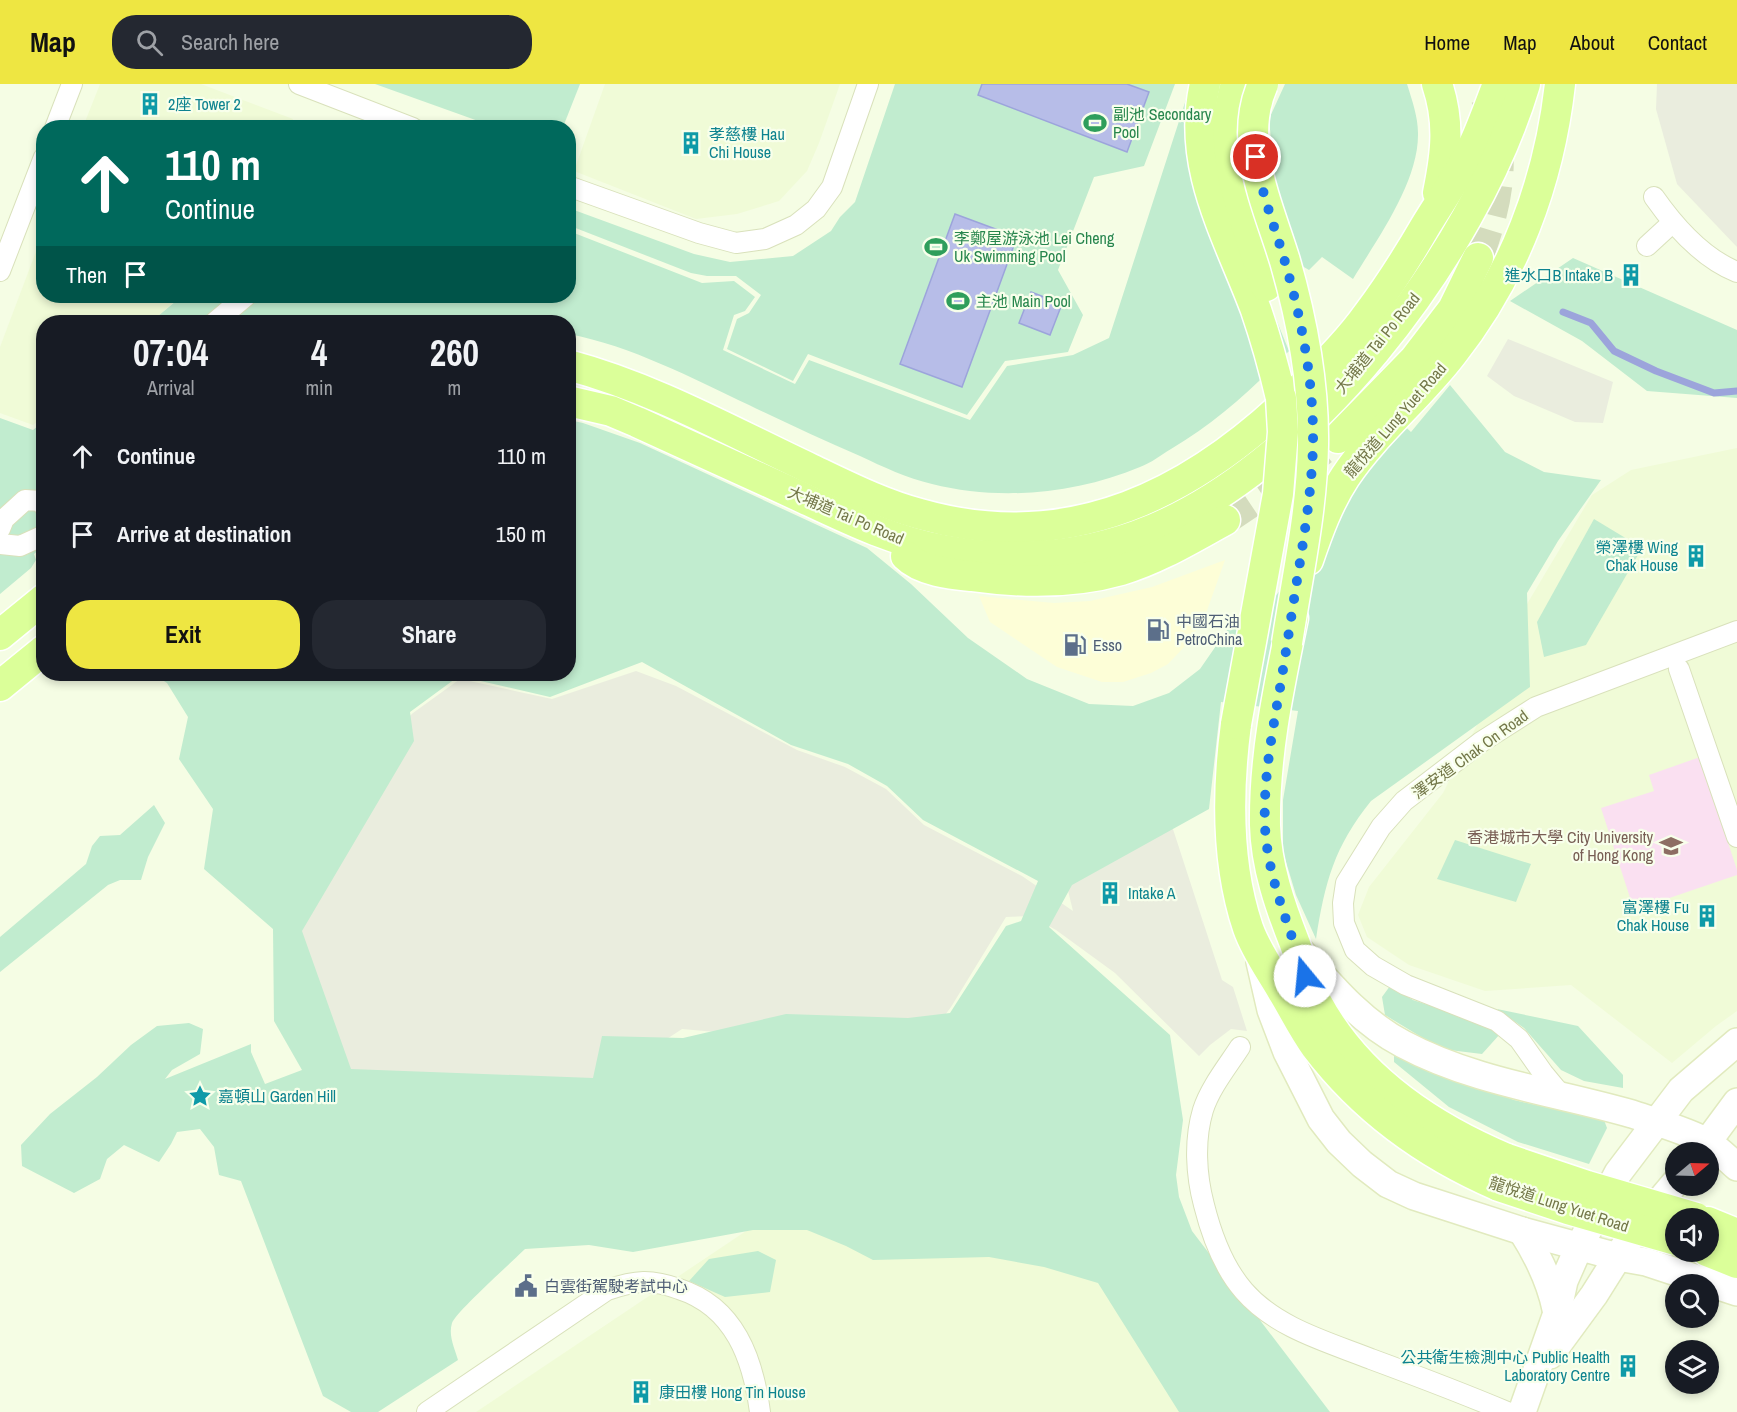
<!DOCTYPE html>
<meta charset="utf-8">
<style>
:root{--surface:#171b24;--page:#242831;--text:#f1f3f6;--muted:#9ea1a6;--accent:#eee642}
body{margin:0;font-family:"Archivo Narrow","Noto Sans TC",sans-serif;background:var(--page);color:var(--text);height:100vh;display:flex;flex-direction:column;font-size:22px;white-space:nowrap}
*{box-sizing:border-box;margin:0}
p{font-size:20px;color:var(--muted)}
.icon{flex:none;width:33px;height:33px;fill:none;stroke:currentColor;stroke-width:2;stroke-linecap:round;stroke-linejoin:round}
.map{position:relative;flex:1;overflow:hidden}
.drawer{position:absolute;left:36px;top:231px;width:540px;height:366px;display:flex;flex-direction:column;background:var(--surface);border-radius:24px;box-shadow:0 3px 9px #0003}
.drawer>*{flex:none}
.guide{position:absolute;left:36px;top:36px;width:540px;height:183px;border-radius:24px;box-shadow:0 3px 9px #0003;background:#00695c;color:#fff;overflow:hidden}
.needle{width:39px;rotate:71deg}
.fabs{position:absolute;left:1665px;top:1058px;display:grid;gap:12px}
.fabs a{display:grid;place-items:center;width:54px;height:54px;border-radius:50%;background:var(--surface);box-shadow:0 3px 9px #0003;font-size:30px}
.pin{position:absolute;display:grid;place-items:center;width:51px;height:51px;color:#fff;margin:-26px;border:3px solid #fff;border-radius:50%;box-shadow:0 2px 6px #0007}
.me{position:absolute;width:66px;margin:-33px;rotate:343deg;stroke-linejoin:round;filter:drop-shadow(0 0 4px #0008)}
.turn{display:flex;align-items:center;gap:21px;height:126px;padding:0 30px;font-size:27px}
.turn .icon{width:78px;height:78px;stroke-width:2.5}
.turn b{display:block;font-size:42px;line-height:51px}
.then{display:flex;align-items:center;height:57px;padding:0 30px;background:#0003;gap:12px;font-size:22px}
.eta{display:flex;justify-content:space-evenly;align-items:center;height:102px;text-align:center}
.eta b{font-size:36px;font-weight:800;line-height:42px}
.primary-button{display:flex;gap:12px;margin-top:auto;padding:12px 30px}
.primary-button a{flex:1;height:69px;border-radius:24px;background:var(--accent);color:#111;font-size:24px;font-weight:800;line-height:69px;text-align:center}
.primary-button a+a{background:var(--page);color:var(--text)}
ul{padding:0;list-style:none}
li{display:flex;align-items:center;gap:18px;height:78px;padding:0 30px}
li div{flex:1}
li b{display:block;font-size:22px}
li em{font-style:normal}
header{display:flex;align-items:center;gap:36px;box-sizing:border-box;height:84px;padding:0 30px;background:var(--accent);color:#111}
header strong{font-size:28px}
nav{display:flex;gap:33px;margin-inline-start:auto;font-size:21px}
.search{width:420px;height:54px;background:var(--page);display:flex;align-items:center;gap:15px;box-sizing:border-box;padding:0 21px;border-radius:24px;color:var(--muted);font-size:22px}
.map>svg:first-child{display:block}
</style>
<header>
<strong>Map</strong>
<div class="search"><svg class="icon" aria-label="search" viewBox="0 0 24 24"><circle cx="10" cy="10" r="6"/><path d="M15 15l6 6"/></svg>Search here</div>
<nav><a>Home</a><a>Map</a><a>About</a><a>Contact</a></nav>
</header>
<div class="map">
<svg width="1737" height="1328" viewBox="0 0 1737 1328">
<rect width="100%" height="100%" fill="#f5fde4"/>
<!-- residential -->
<g fill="#f0fbd7">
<polygon points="100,0 201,0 293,35 290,44 83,43"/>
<polygon points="605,0 840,0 819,59 807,87 779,117 737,130 696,135 574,87"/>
<polygon points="43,149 44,212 181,212 151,238 44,238 43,333 33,341 0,329 0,263"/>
<polygon points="1737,364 1737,927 1716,942 1672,979 1571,901 1485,907 1409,881 1367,853 1358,831 1369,803 1443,709 1484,627 1527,520 1592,411 1631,386"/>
<polygon points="1163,1107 1307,1328 476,1328 749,1145"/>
</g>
<!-- commercial -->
<polygon fill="#fdfed7" points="1225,476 1205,532 1187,560 1168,580 1151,589 1123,598 1102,598 1057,583 990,538 979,512 1054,519 1090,517 1152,503"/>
<!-- industrial -->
<g fill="#eaedde">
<polygon points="1657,0 1737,0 1737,163 1677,100 1656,25"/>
<polygon points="1508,255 1613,298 1603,339 1575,338 1514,312 1487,292"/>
<polygon points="636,587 676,602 797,666 845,683 886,705 924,741 1022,792 1073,827 1062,782 1171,739 1222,896 1233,903 1247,947 1231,945 1210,961 1199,972 1115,889 1056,846 1031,832 1006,833 951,923 927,955 797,955 682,945 615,989 591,1010 328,1003 299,852 397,644 413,629 460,595 552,615"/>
</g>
<!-- education -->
<polygon fill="#fae0f1" points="1700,673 1737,786 1737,791 1634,826 1601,724 1654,707 1649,691"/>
<!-- green -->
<g fill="#c1eccf" fill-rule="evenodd">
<polygon points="375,0 580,0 563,43 495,43"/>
<polygon points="895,0 1175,0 1144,82 1094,93 1058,186 1083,231 1068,268 1005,277 967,331 808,270 793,297 727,265 737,235 749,229 761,211 736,192 707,192 691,189 573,143 569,134 574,126 694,170 730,178 793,172 831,147 840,133 855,118"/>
<path d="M1191,0h31l30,176 37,91c-36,38 -73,71 -118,98 -10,6 -20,14 -31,18 -65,27 -140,34 -208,17 -25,-6 -49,-17 -72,-28 -37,-16 -74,-33 -111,-51 -57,-27 -118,-59 -180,-71l-1,-12h-66l-21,-2 -59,2h-271l31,-26h386l1,-65 133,52 32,-2 21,16 -10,14 -11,4 -11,35 72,34 14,-24 161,60 37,-54 66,-11 36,-17z"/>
<path d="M1285,0h122c5,16 11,33 11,49 1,49 -41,106 -65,146l-31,-22 -13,13 -12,-7 -21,-73 -7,-71z"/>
<polygon points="1573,174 1737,246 1737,314 1647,307 1582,257 1510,217"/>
<path d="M1450,301l55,67 39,20 57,8 -43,61 -31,52 3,94 -159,114c-37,46 -46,81 -55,138l-20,-44 -13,-43v-52l15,-89 -77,-9 -12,107 -137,76 -23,42 121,108 13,85 -7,55 3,22 13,34 138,181h-151l-81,-129 -54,-16 -55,-10 -116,3 -27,-14 -39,-16h-54l-120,22 -44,-7 -64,4c-12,12 -69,63 -73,74 -4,13 3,26 6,37l-80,52h-27l-28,-16 -82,-215 -22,-6 -5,-28 -14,-18 -23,3 -6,12 -12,18 -35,-17 -17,14 -7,20 -26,14 -52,-27 -1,-21 29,-31 47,-37 34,-32 26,-19 32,-3 14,6 -3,25 -28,16 -7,9 86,-35v8l14,32 37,-14 -28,-49 -1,-92 -69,-60 9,-60 -34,-50 9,-42 -21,-34 -14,-9h415l1,-254 14,3 57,20 227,105 44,36 57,54 59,41 62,25 44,2 36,-13 31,-24 27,-39 36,-19 20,-24 104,-177 24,22zM642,578l149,83 57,19 39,22 36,34 115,61 -17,40 -15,5 -56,87 -42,5 -122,-4 -103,24 -81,-2 -9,42 -242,-9 -49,-138 112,-190 -4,-29 49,-36 91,21z"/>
<polygon points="0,334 33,346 44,337 43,462 34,470 36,476 31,484 0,510"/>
<polygon points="1594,435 1642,464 1586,561 1544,573 1537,538"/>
<polygon points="154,721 165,739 148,773 141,796 120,796 108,801 0,888 0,853 86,780 92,762 100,752 120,751"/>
<polygon points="1455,756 1531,780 1516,818 1437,795"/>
<polygon points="1390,902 1413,916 1495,943 1500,950 1482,970 1441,965 1385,931 1382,913"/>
<polygon points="1497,925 1578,942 1623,991 1623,1004 1584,997 1561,986 1524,944"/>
<polygon points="1394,967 1514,1016 1604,1036 1607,1044 1589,1080 1518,1058 1449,1023 1394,978"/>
<polygon points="758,1167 776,1176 770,1208 725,1213 689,1197 709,1175"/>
</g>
<!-- water -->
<g fill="#b7bde8" stroke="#9ca4db" stroke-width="1.5">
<polygon points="982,0 1127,0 1149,8 1127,68 978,11"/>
<polygon points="955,130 1017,153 962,303 900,280"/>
<polygon points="1031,208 1062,220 1050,251 1019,239"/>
</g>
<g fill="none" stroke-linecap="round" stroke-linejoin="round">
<!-- stream -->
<polyline stroke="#9ca4db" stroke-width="7" points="1563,228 1591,239 1614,267 1656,287 1714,309 1737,307"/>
<!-- primary-tunnel -->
<g stroke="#d4dcbd" stroke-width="30" stroke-dasharray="30 15" stroke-linecap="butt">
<path d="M1478,174c23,-63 31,-111 2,-174"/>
<polyline points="1225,436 1289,393 1329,361"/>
</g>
<!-- street casing -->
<g stroke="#d9e1bb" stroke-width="22">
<g id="street">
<polyline points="299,0 413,44"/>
<polyline points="55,44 72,0"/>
<polyline points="568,102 699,149 736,159 765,155 796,141 816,125 832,103 868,0"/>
<path d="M1654,113c21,30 48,61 83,75"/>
<polyline points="1647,162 1672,139"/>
<polyline points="0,187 44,73"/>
<polyline points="215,238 246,212"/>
<polyline points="0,445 4,435 25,416 41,417 44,422"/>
<polyline points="0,460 20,462 42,452"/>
<polyline points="1679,585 1737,753"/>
<path d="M1240,963c-13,20 -30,41 -37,63 -9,30 -7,65 1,95 7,28 20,63 40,86 32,37 84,51 127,68 46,17 91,34 136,53"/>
<polyline points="1562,1012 1543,989 1519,955 1497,937 1406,901 1373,882 1355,866 1344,839 1343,819 1346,799 1381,743 1404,717 1481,658 1536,623 1737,547"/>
<path d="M427,1328l180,-122c29,-10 44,-11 72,-1 56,18 74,70 81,123"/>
</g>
</g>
<!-- secondary casing -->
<g stroke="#e1eabe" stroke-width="30">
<g id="secondary">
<path d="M1296,862c32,36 63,75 107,98 71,38 153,48 229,70 21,7 59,18 77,29 10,7 19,16 28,24"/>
<polyline points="1260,878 1271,926 1287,968 1321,1035 1339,1058 1362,1080 1388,1100 1414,1112 1522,1147 1618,1173 1646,1178 1737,1208"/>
<polyline points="1700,1068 1737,1018"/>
<path d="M1522,1147c16,25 28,49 34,78"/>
<polyline points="1550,1271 1594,1211 1633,1149 1676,1098"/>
<polyline points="1522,1328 1557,1229 1564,1197 1579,1163 1618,1089 1681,1006 1737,958"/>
</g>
</g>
<!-- primary casing -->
<g stroke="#fff" stroke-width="33">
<g id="primary">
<path d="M1205,0c-19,82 23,151 51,226 10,29 18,58 25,88"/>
<path d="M1236,0c-22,68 11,137 30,202"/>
<path d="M1437,0c13,38 9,70 1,109"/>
<path d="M568,281c86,23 164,67 243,104 36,17 71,35 109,45 151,43 275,-21 381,-126 24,-23 48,-47 67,-74 21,-28 40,-58 58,-89 16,-26 34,-52 48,-81 9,-19 16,-40 24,-60"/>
<path d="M568,317l43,10 26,11c54,25 108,49 162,74 47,22 93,45 144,54 65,12 131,8 193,-14 170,-61 338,-282 389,-452"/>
<polyline points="1338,354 1414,276 1453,225 1478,174"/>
<path d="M906,472c15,15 45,18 65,20 50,7 101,8 150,-6 37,-11 71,-32 104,-50"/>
<path d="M1308,476c10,-29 20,-57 37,-83 30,-45 74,-80 107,-123 62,-78 97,-172 108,-270"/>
<path d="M1293,534c-14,68 -29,137 -28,207 1,41 15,81 30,119 7,20 12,40 22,59 41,76 114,124 190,156"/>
<polyline points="0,551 44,515"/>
<polyline points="0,602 44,566"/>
<path d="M1236,640c-9,68 -10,139 12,204 8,23 23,43 35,64 11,18 20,37 33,55 48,63 111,108 183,139"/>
<polyline points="1708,1138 1737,1150"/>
<polyline points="1707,1167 1737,1179"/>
</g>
</g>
<!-- street -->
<use href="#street" stroke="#fff" stroke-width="20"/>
<!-- secondary -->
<use href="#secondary" stroke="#fff" stroke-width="27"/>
<!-- primary -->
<use href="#primary" stroke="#dbff99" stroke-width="30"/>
<!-- primary-bridge casing -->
<g stroke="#fff" stroke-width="33" stroke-linecap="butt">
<g id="primary-bridge">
<path d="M1263,0c-26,58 5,121 22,177 17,59 29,121 28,184 -1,66 -16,133 -26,198"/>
<polyline points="1236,640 1278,410 1283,348 1281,314"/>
<polyline points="1507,1075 1587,1102 1696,1134"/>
<polyline points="1499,1102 1568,1125 1676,1156"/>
</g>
</g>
<!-- primary-bridge -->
<use href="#primary-bridge" stroke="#dbff99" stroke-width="30"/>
</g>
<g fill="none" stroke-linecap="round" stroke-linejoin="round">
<!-- route -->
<path stroke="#1a73e8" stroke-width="10" stroke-dasharray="0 18" d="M1256,73c5,36 19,70 29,105 17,59 29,121 28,183 -1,39 -7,79 -13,117 -7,42 -13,84 -20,126 -8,46 -17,92 -15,139 3,53 25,100 40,149"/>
</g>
<!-- icons -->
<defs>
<g id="building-bare" transform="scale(1.8)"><path d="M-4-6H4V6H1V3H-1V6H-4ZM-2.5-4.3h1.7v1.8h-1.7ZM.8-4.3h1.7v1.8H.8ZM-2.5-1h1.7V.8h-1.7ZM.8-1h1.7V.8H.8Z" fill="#0f9aa8" stroke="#f8ffeb" stroke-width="2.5" paint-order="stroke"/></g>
<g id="stadium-bare" transform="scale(1.8)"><path d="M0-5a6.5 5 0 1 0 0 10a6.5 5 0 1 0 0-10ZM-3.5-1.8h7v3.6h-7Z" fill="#2e9e5b" stroke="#f8ffeb" stroke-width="2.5" paint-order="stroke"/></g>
<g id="fuel-bare" transform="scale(1.8)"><path d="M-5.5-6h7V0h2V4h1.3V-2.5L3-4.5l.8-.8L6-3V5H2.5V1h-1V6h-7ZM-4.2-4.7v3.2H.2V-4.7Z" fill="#5c6f8a" stroke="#f8ffeb" stroke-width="2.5" paint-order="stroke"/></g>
<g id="university-bare" transform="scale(1.8)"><path d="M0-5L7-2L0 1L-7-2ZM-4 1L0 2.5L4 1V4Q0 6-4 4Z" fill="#8d6e63" stroke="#f8ffeb" stroke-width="2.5" paint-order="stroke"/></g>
<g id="sight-bare" transform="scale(1.8)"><path d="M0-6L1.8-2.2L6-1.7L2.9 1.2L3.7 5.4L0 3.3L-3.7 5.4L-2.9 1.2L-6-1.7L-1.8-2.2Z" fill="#0f9aa8" stroke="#f8ffeb" stroke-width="2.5" paint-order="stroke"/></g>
<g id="civic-bare" transform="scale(1.8)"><path d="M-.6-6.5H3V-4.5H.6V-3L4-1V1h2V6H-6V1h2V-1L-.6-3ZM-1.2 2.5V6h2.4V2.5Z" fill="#5c6f8a" stroke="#f8ffeb" stroke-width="2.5" paint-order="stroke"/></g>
</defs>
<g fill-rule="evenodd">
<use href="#building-bare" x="150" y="20"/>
<use href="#stadium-bare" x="1095" y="39"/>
<use href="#building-bare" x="691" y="59"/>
<use href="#stadium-bare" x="936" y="163"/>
<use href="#building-bare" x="1631" y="191"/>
<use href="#stadium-bare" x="958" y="217"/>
<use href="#building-bare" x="1696" y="472"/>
<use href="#fuel-bare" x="1158" y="546"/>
<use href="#fuel-bare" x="1075" y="561"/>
<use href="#university-bare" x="1671" y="762"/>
<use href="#building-bare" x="1110" y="809"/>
<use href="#building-bare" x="1707" y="832"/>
<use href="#sight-bare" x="200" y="1012"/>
<use href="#civic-bare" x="526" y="1202"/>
<use href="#building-bare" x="1628" y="1282"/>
<use href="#building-bare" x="641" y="1308"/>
</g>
<g text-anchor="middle" stroke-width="4.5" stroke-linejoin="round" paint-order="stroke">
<!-- culture labels -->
<g font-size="16" fill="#0d838f" stroke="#f8ffeb" text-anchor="start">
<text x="168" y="26">2座 Tower 2</text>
<text x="709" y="56">孝慈樓 Hau<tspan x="709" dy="18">Chi House</tspan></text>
<text x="1613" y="197" text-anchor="end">進水口B Intake B</text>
<text x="1678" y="469" text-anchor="end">榮澤樓 Wing<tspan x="1678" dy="18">Chak House</tspan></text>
<text x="1128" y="815">Intake A</text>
<text x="1689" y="829" text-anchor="end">富澤樓 Fu<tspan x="1689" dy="18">Chak House</tspan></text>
<text x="218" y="1018">嘉頓山 Garden Hill</text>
<text x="1610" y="1279" text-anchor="end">公共衛生檢測中心 Public Health<tspan x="1610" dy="18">Laboratory Centre</tspan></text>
<text x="659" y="1314">康田樓 Hong Tin House</text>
</g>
<!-- leisure labels -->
<g font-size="16" fill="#27864d" stroke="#f8ffeb" text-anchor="start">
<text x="1113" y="36">副池 Secondary<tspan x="1113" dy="18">Pool</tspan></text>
<text x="954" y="160">李鄭屋游泳池 Lei Cheng<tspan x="954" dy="18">Uk Swimming Pool</tspan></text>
<text x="976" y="223">主池 Main Pool</text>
</g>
<!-- street labels -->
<g font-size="16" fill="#737748" stroke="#f8ffeb">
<text transform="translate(1377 259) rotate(-51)" y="6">大埔道 Tai Po Road</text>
<text transform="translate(1395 336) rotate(-49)" y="6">龍悅道 Lung Yuet Road</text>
<text transform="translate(846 431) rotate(23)" y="6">大埔道 Tai Po Road</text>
<text transform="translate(1470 670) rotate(-36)" y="6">澤安道 Chak On Road</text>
<text transform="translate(1559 1120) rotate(18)" y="6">龍悅道 Lung Yuet Road</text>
</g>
<!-- service labels -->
<g font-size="16" fill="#4e5e75" stroke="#f8ffeb" text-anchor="start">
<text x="1176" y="543">中國石油<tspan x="1176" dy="18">PetroChina</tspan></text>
<text x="1093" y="567">Esso</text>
<text x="544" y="1208">白雲街駕駛考試中心</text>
</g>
<!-- education labels -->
<g font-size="16" fill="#785e54" stroke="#f8ffeb" text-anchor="end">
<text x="1653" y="759">香港城市大學 City University<tspan x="1653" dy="18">of Hong Kong</tspan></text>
</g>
</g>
</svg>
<div class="fabs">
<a><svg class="needle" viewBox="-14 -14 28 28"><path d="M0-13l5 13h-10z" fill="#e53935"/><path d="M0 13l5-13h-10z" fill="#9ea1a6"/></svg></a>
<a><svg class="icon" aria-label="sound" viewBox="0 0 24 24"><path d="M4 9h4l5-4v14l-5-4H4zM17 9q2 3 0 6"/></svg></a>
<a><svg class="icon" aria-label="search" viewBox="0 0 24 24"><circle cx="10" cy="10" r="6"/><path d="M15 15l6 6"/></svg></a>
<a><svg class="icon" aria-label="layers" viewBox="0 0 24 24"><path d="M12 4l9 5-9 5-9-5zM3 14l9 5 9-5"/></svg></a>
</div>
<div class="pin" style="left:1256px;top:73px;background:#d93025"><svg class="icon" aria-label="arrive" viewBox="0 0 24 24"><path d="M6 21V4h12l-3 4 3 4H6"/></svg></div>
<svg class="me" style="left:1305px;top:892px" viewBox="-20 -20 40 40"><circle r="19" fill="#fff"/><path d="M0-13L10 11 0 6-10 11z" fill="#1a73e8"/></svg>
<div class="guide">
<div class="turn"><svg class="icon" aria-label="ahead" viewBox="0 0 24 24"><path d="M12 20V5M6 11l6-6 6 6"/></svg><div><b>110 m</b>Continue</div></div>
<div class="then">Then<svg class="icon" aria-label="arrive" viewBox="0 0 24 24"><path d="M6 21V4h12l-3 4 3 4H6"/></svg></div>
</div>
<section class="drawer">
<div class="eta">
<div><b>07:04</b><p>Arrival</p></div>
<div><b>4</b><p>min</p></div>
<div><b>260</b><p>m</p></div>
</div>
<ul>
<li><svg class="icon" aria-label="ahead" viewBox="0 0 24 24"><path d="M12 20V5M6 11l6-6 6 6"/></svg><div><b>Continue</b></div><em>110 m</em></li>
<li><svg class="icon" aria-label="arrive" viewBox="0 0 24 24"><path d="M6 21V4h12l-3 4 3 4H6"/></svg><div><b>Arrive at destination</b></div><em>150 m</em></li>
</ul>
<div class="primary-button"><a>Exit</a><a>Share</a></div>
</section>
</div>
